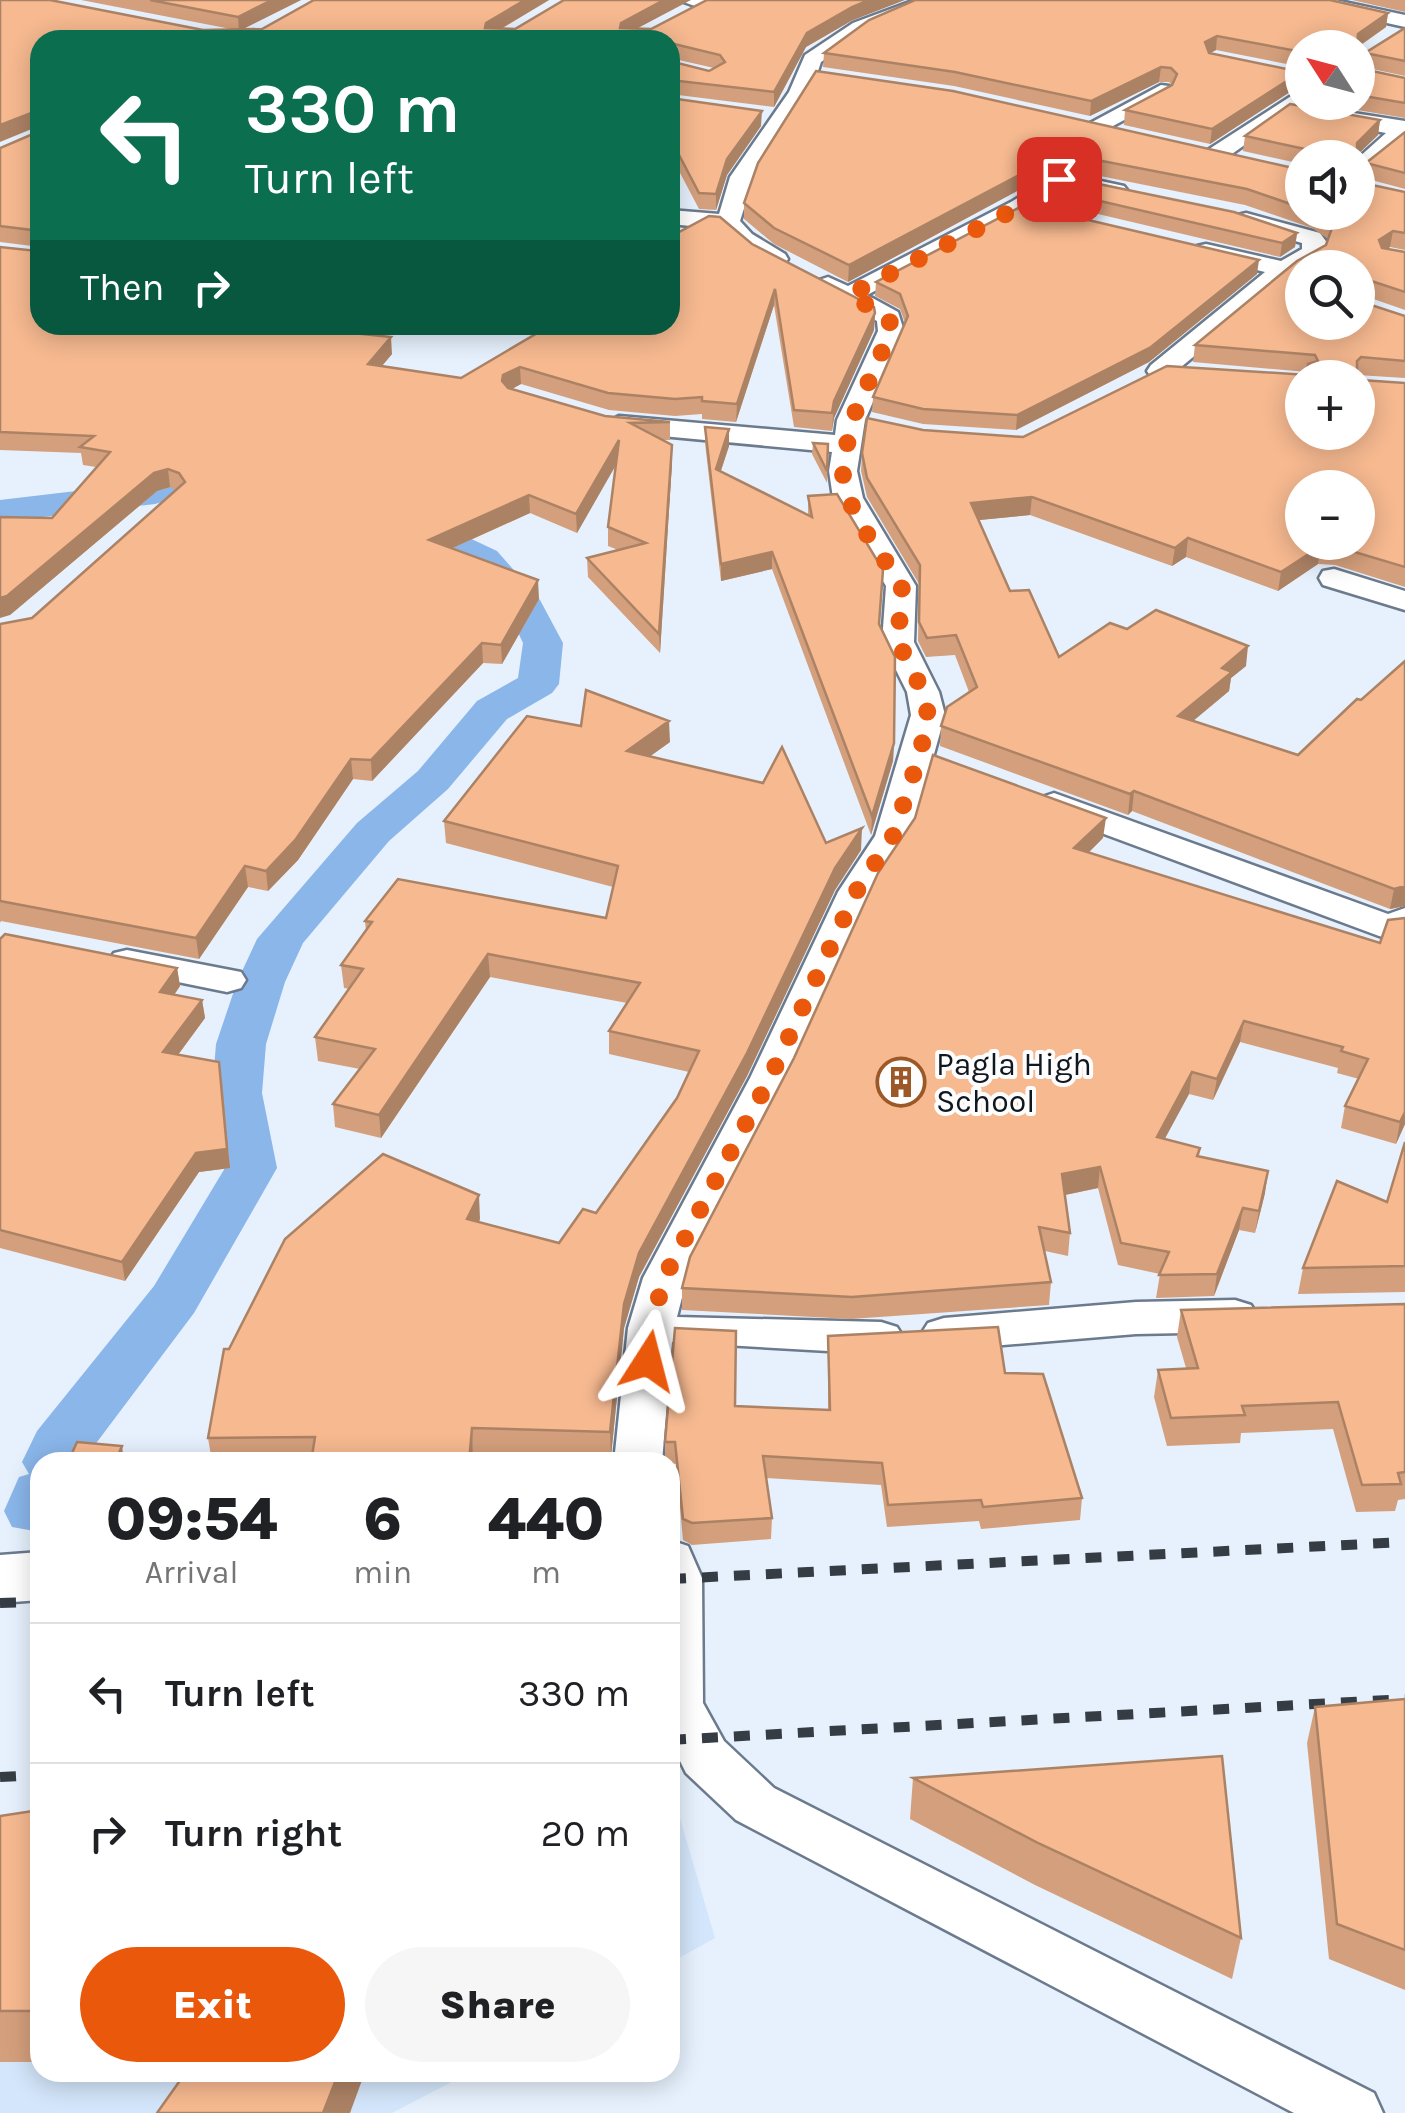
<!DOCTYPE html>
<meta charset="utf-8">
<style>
:root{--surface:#fff;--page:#f6f6f6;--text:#202124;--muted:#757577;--line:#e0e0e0;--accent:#ea580c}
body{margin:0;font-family:Karla,sans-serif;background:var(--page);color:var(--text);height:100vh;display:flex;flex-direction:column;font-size:38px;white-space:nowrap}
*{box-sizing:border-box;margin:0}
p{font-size:32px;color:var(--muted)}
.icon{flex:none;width:55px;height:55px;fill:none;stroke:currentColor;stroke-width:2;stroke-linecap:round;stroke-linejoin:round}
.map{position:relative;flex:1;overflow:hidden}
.drawer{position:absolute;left:30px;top:1452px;width:650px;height:630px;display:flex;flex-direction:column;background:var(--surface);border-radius:30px;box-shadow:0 5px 25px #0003}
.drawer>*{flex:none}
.guide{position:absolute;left:30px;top:30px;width:650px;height:305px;border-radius:30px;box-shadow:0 5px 25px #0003;background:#0b6e4f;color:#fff;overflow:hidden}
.needle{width:65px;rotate:306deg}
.buttons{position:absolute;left:1285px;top:30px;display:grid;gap:20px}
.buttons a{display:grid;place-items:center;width:90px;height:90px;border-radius:50%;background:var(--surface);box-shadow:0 5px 25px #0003;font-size:50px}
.pin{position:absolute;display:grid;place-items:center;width:85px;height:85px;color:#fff;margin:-42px;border-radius:20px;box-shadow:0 5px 15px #0006}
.me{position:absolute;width:110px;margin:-55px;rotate:9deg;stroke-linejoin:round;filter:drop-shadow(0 0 8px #0008)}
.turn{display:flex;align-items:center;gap:35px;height:210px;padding:0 50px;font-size:45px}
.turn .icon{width:130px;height:130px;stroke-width:2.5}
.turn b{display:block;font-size:70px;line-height:85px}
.then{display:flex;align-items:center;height:95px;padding:0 50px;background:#0003;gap:20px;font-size:38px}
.eta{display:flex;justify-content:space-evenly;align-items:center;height:170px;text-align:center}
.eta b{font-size:60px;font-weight:800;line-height:70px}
.action{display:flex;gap:20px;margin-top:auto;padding:20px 50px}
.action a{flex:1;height:115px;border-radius:60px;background:var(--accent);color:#fff;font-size:40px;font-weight:800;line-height:115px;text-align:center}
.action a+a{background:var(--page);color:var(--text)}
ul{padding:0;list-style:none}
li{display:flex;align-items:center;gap:30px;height:140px;padding:0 50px;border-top:2px solid var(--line)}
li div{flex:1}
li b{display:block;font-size:38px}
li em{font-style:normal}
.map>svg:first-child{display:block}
</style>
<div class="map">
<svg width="1405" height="2113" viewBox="0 0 1405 2113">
<rect width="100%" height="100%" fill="#e6f1fd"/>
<!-- built -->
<g fill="#d4e6fb">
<polygon points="670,1801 675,1801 715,1938 670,1963"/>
<polygon points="40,1850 40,2072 469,2073 392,2113 0,2113 0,1853"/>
</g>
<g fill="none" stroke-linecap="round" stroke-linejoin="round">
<!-- canal -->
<g fill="#8ab6ea" fill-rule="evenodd">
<polygon points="219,463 250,467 255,475 250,483 221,485 155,504 0,522 0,500 152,482"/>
<polygon points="399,505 497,551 540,600 563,643 559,684 552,693 507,719 448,789 389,841 303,943 285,982 266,1044 262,1093 277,1168 194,1313 82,1462 40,1462 40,1532 12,1527 4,1511 19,1477 29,1474 22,1462 37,1431 154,1286 225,1168 212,1093 216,1044 237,982 257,939 357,823 418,771 477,701 518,678 523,643 508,611 471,567 386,524 381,516 386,508"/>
</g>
<!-- minor casing -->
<g stroke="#6b7a8d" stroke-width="5">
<g id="minor">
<polygon points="678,0 713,0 716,4 706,10"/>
<path d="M915,0h28l-76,31 -46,31 -10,30 -57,85 -14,44 12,13 33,20 3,5 -3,5c-24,6 -50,-19 -64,-35l-51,-5v-14l49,4 11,-37 59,-85 16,-37 48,-32z"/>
<polygon points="1298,0 1335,0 1405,15 1405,27 1301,4"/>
<polygon points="1161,85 1169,86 1172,91 1169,96 1098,134 1082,134 1079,129"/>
<polygon points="1302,89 1305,102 1302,105 1405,121 1405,140 1366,174 1358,176 1358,158 1386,133 1287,115 1222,161 1206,161 1203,156 1206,151"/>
<polygon points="1059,172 1124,186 1128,191 1116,198 1063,187 1038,204 1080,214 1084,219 1080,224 1072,226 1022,215 867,295 898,312 904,331 865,420 857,471 863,498 916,586 914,642 939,692 945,715 911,836 874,892 790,1078 687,1278 677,1317 881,1322 897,1327 904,1338 897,1349 881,1354 672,1342 662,1462 614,1462 628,1328 643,1278 750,1078 838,892 875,836 911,715 907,692 882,642 886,586 833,498 829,471 832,452 619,432 605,424 619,416 835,435 837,420 878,331 877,321 819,290 815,285 819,280 828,277 848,286 1011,202"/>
<polygon points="1246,213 1320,233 1328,244 1322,258 1293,274 1169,377 1151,377 1147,371 1151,365 1265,272 1197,256 1194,251 1197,246 1206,244 1281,261 1302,249 1302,243 1238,225 1234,220 1238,215"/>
<polygon points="1334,569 1405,591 1405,610 1323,585 1319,578 1323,571"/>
<polygon points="1054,793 1388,914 1405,908 1405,936 1392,939 1379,936 1042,811 1036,804 1042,797"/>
<polygon points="127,950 241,972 246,980 241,988 227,992 114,969 108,961 114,953"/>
<polygon points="1235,1300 1251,1305 1258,1316 1251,1327 1235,1332 1136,1334 944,1350 928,1345 921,1334 928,1323 944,1318 1136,1302"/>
<polygon points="670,1540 688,1546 702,1578 703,1703 724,1741 774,1788 1374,2093 1383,2113 1294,2113 736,1820 686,1773 670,1741"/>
</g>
</g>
<!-- tertiary casing -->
<g stroke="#6b7a8d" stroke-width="5">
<polygon id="tertiary" points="40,1552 40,1600 0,1603 0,1555"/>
</g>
<!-- minor -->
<use href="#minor" fill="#fff" fill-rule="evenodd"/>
<!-- tertiary -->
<use href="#tertiary" fill="#fff" fill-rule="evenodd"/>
<!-- rail -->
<g stroke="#353c44" stroke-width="10" stroke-dasharray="16 16" stroke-linecap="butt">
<polyline points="670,1579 1405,1542"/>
<polyline points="0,1603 40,1602"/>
<polyline points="670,1740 1405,1699"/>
<polyline points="0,1777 40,1775"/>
</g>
</g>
<!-- wall -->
<g fill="#d49f7c">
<polygon points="0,0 203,30 231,29 81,0 301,0 243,29 262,29 314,0 549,0 501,29 651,29 851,21 806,47 774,107 670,94 670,61 709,71 714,68 670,58 670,40 40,40 40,126"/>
<polygon points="1352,0 1405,0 1405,12"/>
<polygon points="1388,13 1386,27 1357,48 1302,48 1302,67 1216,50 1210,53 1301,72 1299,86 1210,144 1124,125 1125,110 1172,85 1169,82 1159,82 1090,116 954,86 823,67 824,53"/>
<polygon points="1405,28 1405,76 1363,67 1365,53"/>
<polygon points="1358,68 1405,78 1405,118 1310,102 1358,102"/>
<polygon points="816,71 1302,170 1302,212 1358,212 1405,192 1405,250 1390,247 1387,249 1405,252 1405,310 1359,294 1359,301 1405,316 1405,378 1357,375 1361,380 1405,383 1405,587 1335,565 1318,564 1278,591 1186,557 1172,566 1030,515 978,520 1010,591 1059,657 1127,629 1246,666 1231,678 1229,691 1193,721 1298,755 1405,906 1390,909 1132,811 1128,815 940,746 941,726 969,692 955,655 926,657 918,641 919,584 867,497 861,471 862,453 923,430 1023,437 1307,375 1307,372 1193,362 1195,345 1326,245 1328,239 1312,228 1245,205 1060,168 848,282 774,244 744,219 744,203"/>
<polygon points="670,98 761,126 727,175 716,210 699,209 679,171 670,175"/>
<polygon points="1380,120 1378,135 1357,155 1357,158 1302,158 1302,164 1243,151 1245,136"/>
<polygon points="40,131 40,247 0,242 0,148"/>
<polygon points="1405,132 1405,189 1364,178 1366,163"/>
<polygon points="1048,189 1297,233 1295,247 1280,257 1047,202"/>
<polygon points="752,244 875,313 874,330 834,418 832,431 794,427 774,305 736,422 702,419 702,414 675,416 609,410 521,384 512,389 605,416 670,422 670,440 663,440 672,463 660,653 588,577 587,558 618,550 608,546 608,527 616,464 577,533 530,513 453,548 539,599 502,664 483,663 372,781 353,779 298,860 268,891 248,887 199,959 1,921 0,923 0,624 32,618 176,490 170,487 157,491 10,615 52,518 96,467 83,465 81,453 0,450 0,247 372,325 362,334 392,354 382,366 461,378"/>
<polygon points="1257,274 1149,362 1016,430 923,424 872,412 873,397 905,323 900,309 875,296 876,282"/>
<polygon points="705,427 729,429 729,446 721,471 808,516 808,496 879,625 894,743 893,761 871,835 772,569 721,581 705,443"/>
<polygon points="813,443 828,444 827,483 812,454"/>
<polygon points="670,742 650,756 826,843 861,850 835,890 747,1076 639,1277 624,1328 611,1456 474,1452 473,1462 212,1462 208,1438 229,1349 480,1219 479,1222 559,1243 596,1213 677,1098 689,1072 609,1054 609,1031 627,1003 490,977 381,1138 335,1127 333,1104 360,1069 318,1061 315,1037 350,989 344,988 341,965 366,931 365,921 606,918 613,887 446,843 444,821"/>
<polygon points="1103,838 1089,852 1380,943 1405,918 1405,1124 1396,1144 1341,1128 1345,1106 1359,1079 1337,1073 1338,1068 1240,1042 1213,1100 1189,1094 1164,1139 1200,1148 1199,1157 1265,1193 1255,1233 1239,1230 1214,1296 1156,1298 1160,1274 1118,1265 1098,1188 1065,1195 1070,1233 1068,1256 1045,1251 1051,1282 1049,1305 851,1319 682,1310 682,1288 794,1058"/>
<polygon points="0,939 177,968 180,986 174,995 202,1000 205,1018 178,1055 222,1080 230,1168 199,1172 125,1281 0,1248"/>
<polygon points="1405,1142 1405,1292 1298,1294 1303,1268 1387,1202"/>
<polygon points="1405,1304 1405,1499 1398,1500 1395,1511 1356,1512 1333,1429 1241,1433 1240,1443 1167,1446 1154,1397 1158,1370 1186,1368 1177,1337 1181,1310"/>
<polygon points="828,1336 1005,1373 1082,1498 1080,1520 981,1529 979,1521 887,1527 881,1485 766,1478 772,1518 771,1539 692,1545 683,1540 676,1464 665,1462 665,1442 735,1406 828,1410"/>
<polygon points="1405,1699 1405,1990 1329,1959 1307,1743 1315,1707"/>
<polygon points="913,1778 1241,1938 1232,1979 1035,1885 910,1819"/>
<polygon points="33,1811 37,1827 40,1827 40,2062 0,2062 0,1816"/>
</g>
<!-- shaded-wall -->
<g fill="#ac8265">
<polygon points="272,0 301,0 239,31 238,17"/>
<polygon points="525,0 549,0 487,37 486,40 486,23"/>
<polygon points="664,0 691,0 621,37 620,40 621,23"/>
<polygon points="869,0 905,0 851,21 806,47 774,107 774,92 807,33 852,7"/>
<polygon points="1388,13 1386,27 1356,48 1358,34"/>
<polygon points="1217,36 1216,50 1203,57 1205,42"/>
<polygon points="1161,67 1159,82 1090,116 1091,101"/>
<polygon points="1301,72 1299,86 1210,144 1212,129"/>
<polygon points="36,111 39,126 0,142 0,125"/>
<polygon points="762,111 761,126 727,175 716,210 716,194 727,159"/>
<polygon points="1380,120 1378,135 1354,158 1357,143"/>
<polygon points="1061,153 1060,168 848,282 849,265"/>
<polygon points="679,155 679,171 670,175 670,160"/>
<polygon points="1393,231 1390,247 1376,256 1379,240"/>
<polygon points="1297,233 1295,247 1280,257 1282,243"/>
<polygon points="1259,260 1257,274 1149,362 1016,430 1017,415"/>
<polygon points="775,289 774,305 736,422 737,404"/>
<polygon points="875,313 874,330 834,418 832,431 834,401"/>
<polygon points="352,325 372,325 346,349 344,332"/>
<polygon points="391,337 392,354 369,381 368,364"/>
<polygon points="520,367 521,384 504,393 502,381 503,375"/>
<polygon points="729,429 729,446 716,485 716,469"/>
<polygon points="619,440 620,458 577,533 576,514"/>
<polygon points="672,445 672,463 660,653 659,634"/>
<polygon points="168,469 170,487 157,491 10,615 0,618 0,598 154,473"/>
<polygon points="529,495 530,513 430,558 429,540"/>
<polygon points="1032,497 1030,515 970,521 971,503"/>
<polygon points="1188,538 1186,557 1172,566 1175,548"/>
<polygon points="1321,546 1318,564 1278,591 1281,572"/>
<polygon points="772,552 772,569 721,581 721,564"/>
<polygon points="538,580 539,599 502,664 501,645"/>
<polygon points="482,643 483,663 372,781 371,760"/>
<polygon points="1248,646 1246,666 1231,678 1229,691 1175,736 1178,716 1222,668"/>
<polygon points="669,721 670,742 627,773 627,751"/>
<polygon points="894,743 893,761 871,835 872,816"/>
<polygon points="351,759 353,779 298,860 268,891 266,871"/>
<polygon points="1134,791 1132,811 1128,815 1130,794"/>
<polygon points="1106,818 1103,838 1072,869 1074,848"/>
<polygon points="862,828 861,850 835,890 747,1076 639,1277 624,1328 611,1456 610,1432 624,1304 639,1253 835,868"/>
<polygon points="245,866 248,887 199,959 196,938"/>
<polygon points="1405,886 1405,906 1390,909 1394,889"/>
<polygon points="488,954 490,977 381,1138 379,1115"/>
<polygon points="177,968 180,986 163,1011 160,992"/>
<polygon points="202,1000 205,1018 166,1071 163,1052"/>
<polygon points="1244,1021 1240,1042 1213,1100 1217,1079"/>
<polygon points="219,1062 230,1168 199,1172 125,1281 122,1262"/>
<polygon points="1192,1072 1189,1094 1154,1159 1157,1137"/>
<polygon points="1405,1112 1405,1124 1396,1144 1400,1122"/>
<polygon points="1100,1167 1098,1188 1060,1196 1062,1174"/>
<polygon points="1268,1171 1265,1193 1255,1233 1259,1211"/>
<polygon points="479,1195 480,1219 469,1242 467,1219"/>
<polygon points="1243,1208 1239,1230 1214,1296 1217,1274"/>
<polygon points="472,1428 473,1462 469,1462"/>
<polygon points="122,1446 124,1462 115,1462"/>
<polygon points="339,2072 365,2072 350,2113 323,2113"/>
</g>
<!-- building -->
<g fill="#f6b990" stroke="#ac8265" stroke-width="2.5" fill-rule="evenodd">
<polygon points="0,0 50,0 203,30 262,29 314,0 525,0 486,23 485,28 515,29 564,0 664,0 621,23 620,28 651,29 707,0 869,0 852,7 807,33 774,92 670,80 670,61 709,71 725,62 720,55 670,43 670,40 40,40 40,113 36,111 0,125"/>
<polygon points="150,0 272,0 238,17"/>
<polygon points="915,0 1330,0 1388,13 1358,34 1357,48 1302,48 1302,52 1217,36 1205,42 1209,53 1301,72 1212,129 1125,110 1172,85 1177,74 1171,68 1161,67 1091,101 955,72 824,53 869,20"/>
<polygon points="1405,28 1405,61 1365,53"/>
<polygon points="1358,68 1405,78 1405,103 1358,95"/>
<polygon points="816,71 953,91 1302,170 1302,208 1247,189 1061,153 849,265 774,228 744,203 758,163"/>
<polygon points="670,98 762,111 727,159 716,194 699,193 679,155 670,160"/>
<polygon points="1290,104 1380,120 1357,143 1357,158 1306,158 1305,149 1245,136"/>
<polygon points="40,131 40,231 0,226 0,148"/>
<polygon points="1405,132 1405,173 1366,163"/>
<polygon points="1065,177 1234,212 1297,233 1282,243 1048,189"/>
<path d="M1358,182l47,10v41l-12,-2 -14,9 3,8 23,4v40l-43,-14 -4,3v-13h-56v54h56v-36l1,15 46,15v45l-44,-4 -4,4v16l4,3 44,3v184l-67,-20 -17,-1 -40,26 -93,-34 -13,10 -143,-51 -61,6 39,88 19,-1 30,67 51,-34 17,6 29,-19 92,36 -26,22 10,4 -54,44 120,39 59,-56 4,1 44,-39v225l-11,3 -260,-98 -4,3 -189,-68 6,-19 30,-20 -21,-52 -29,3 -8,-16 1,-57 -53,-87 -5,-25 5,-35 56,12 100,7 144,-71 140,9 1,-11 10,-3 -3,-6 -120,-10 102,-84 29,-16 7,-20 -18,-13h43zM1302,378h56v54h-56zM1302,488h56v54h-56z"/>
<polygon points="1024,205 1259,260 1151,347 1017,415 923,409 873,397 908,316 900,294 876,282"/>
<polygon points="709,216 720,217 752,244 874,307 875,313 834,401 832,413 794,410 775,289 737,404 702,401 702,397 675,399 608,393 520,367 503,375 502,381 508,388 605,416 670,422 630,423 672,445 659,634 587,558 646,543 608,527 619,440 576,514 529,495 429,540 538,580 501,645 482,643 371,760 351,759 296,839 266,871 245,866 196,938 0,901 0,624 32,618 185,482 179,473 168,469 154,473 7,596 0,598 0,517 52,518 110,452 80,447 94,436 0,432 0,247 37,251 40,249 40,325 352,325 344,332 391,337 368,364 461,378 551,325 670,325 670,237"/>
<polygon points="705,427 729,429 716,469 812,517 808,496 837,494 883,570 879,624 895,657 894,743 872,816 772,552 721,564"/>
<polygon points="813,443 828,444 827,471"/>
<polygon points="586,690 669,721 627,751 763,783 782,747 826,843 862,828 835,868 747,1053 639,1253 624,1304 610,1432 472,1428 469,1462 311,1462 315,1437 208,1438 224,1349 229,1349 285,1239 383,1154 479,1195 467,1219 559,1243 583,1209 596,1213 677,1098 699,1051 609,1031 640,983 488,954 379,1115 333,1104 375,1049 315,1037 363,969 341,965 372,922 365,921 398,879 606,918 618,866 444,821 527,716 581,726"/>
<polygon points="933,755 1106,818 1074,848 1380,943 1388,920 1405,918 1405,1112 1400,1122 1345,1106 1368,1059 1341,1051 1343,1047 1244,1021 1217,1079 1192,1072 1157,1137 1200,1148 1197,1156 1268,1171 1259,1211 1243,1208 1217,1274 1159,1275 1169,1252 1121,1243 1100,1167 1062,1174 1070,1233 1039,1227 1051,1282 852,1297 682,1288 690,1257 794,1058 878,873 915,818"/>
<polygon points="5,934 177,968 160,992 202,1000 163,1052 219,1062 227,1149 196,1153 122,1262 0,1230 0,939"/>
<polygon points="1405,1142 1405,1266 1303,1268 1337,1181 1387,1202"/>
<polygon points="1405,1304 1405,1472 1398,1473 1401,1484 1362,1485 1338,1402 1242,1406 1245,1415 1171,1418 1158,1370 1198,1368 1181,1310"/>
<polygon points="998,1327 1005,1373 1043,1374 1082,1498 983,1507 981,1500 888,1505 882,1463 763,1456 772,1518 692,1523 683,1519 675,1442 665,1442 675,1328 736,1331 735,1406 830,1410 828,1336"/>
<polygon points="77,1442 122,1446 115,1462 68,1462"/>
<polygon points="1405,1699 1405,1950 1337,1924 1315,1707"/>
<polygon points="1222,1756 1241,1938 1040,1844 913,1778"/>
<polygon points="33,1811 32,1828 40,1827 40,2011 0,2011 0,1816"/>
<polygon points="186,2072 339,2072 323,2113 157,2113"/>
</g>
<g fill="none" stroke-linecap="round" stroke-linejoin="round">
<!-- route -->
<polyline stroke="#ea580c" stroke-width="18" stroke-dasharray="0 32.4" points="648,1361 651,1328 664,1278 770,1078 856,892 893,836 920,754 928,715 923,692 898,642 902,586 863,528 848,498 842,470 852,420 891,331 889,317 849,295 1019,207 1059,179"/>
</g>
<!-- icons -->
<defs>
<g id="building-ring" transform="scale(2.5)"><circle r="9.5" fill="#fdfdfd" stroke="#9c5927" stroke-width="1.5"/><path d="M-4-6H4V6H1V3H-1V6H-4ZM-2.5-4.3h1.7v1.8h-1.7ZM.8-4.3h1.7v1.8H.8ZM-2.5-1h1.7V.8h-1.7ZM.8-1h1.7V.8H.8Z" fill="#9c5927"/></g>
</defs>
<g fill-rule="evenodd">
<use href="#building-ring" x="901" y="1082"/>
</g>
<g text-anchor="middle" stroke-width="8" stroke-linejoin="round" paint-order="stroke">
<!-- poi labels -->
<g font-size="32" fill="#11171e" stroke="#fdfdfd" text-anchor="start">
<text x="936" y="1075">Pagla High<tspan x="936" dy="37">School</tspan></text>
</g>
</g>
</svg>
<div class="buttons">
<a><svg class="needle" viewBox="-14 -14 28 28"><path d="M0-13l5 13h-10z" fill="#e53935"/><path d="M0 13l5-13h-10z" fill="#757577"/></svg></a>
<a><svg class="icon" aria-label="sound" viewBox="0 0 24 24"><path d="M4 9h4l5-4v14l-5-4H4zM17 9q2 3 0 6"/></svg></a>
<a><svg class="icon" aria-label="search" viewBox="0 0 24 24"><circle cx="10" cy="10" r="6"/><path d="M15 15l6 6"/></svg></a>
<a>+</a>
<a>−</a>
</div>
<div class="pin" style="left:1059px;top:179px;background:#d93025"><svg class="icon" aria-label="arrive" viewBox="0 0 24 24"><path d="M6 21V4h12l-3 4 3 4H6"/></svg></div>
<svg class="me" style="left:648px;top:1361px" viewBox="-20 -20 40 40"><path d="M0-17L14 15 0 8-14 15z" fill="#ea580c" stroke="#fff" stroke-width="4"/></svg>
<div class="guide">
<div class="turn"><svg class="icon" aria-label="left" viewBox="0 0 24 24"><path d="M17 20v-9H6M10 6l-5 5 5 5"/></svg><div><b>330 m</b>Turn left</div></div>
<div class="then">Then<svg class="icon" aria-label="right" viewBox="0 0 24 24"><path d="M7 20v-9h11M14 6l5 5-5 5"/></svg></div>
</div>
<section class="drawer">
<div class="eta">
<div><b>09:54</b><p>Arrival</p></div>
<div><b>6</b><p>min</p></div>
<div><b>440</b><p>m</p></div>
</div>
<ul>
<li><svg class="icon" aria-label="left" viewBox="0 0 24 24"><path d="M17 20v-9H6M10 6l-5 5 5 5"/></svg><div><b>Turn left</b></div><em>330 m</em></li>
<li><svg class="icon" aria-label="right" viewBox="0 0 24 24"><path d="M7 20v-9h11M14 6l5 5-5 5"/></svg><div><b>Turn right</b></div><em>20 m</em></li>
</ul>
<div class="action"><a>Exit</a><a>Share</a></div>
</section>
</div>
